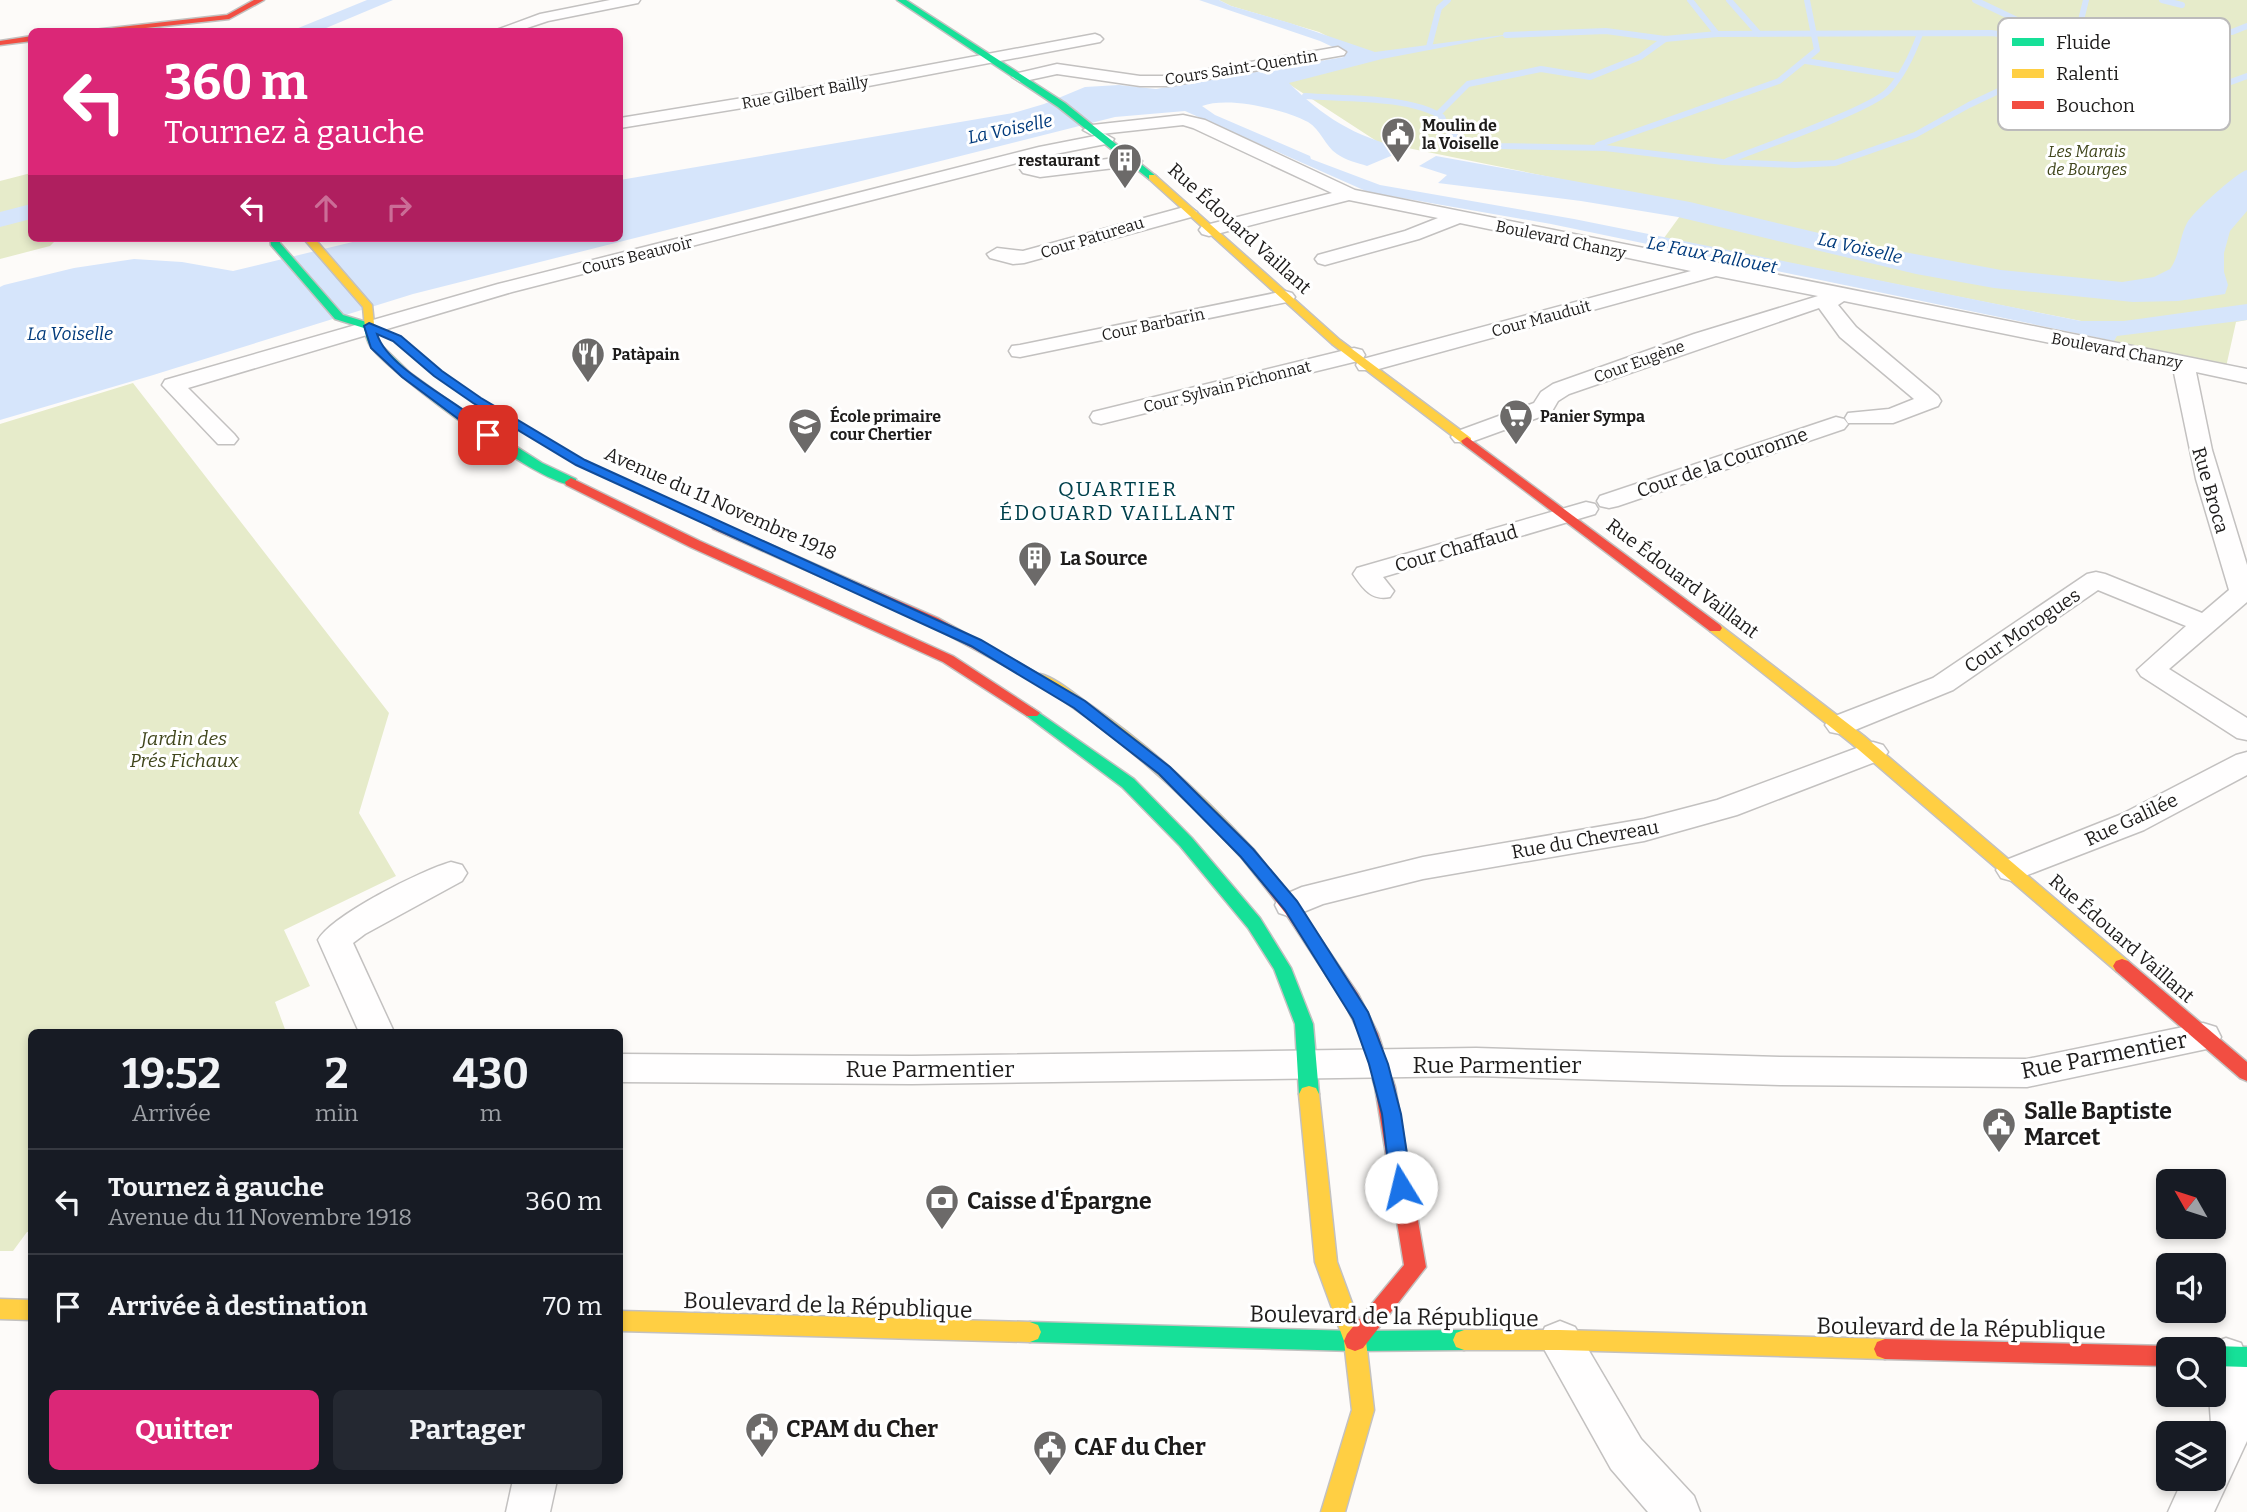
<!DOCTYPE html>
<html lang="fr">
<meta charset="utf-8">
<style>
:root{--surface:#171b24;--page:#242831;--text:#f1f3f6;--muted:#9ea1a6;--line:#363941;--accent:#db2777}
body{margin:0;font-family:Bitter,serif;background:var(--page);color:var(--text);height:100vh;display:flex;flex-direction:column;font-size:26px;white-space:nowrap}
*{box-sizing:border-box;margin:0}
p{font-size:23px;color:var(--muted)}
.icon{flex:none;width:38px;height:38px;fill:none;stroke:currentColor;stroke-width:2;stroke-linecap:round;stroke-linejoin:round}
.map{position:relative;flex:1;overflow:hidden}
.side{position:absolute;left:28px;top:1029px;width:595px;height:455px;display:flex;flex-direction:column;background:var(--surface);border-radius:10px;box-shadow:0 4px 10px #0003}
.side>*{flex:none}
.banner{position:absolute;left:28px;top:28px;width:595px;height:214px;border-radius:10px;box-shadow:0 4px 10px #0003;background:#db2777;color:#fff;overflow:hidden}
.needle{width:46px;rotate:309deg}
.controls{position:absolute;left:2156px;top:1169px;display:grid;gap:14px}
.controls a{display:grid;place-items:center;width:70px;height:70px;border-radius:10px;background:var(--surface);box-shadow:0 4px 10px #0003;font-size:35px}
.pin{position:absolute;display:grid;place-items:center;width:60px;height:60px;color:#fff;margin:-30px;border-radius:14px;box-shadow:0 4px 10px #0006}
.me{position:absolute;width:77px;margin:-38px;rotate:351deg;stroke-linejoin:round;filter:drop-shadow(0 0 5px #0008)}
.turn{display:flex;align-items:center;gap:24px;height:147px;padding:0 21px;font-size:32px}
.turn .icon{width:91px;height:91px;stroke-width:2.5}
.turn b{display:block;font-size:49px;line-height:60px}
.lanes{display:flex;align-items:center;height:66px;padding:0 21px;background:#0003;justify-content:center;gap:35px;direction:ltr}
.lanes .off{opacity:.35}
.eta{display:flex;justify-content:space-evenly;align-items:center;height:119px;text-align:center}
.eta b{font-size:42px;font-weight:700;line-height:49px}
.primary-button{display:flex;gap:14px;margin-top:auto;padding:14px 21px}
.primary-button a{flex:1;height:80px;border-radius:10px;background:var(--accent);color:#fff;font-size:28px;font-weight:700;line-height:80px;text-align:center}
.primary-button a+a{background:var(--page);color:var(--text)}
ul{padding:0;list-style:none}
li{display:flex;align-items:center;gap:21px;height:105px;padding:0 21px;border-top:2px solid var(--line)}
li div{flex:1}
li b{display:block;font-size:26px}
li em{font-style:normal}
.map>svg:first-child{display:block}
</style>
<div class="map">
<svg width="2247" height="1512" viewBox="0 0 2247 1512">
<rect width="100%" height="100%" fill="#fdfbf9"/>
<!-- green -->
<g fill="#e6ebca">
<polygon points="1219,0 2247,0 2247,320 2236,322 2226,367 2114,341 2081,321 1664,238 1688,205 1378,142 1278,77 1369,57 1319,32 1231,6"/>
<polygon points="31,173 32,238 58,238 50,246 0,259 0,181"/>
<polygon points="133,383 389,713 359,813 396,876 284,930 310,986 275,1002 286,1032 32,1032 31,1232 27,1232 13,1251 0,1251 0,424"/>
</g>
<!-- water -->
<g fill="#d6e5fb">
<polygon points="367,0 393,0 319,31 291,31"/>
<path d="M1199,0h20l12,6 59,17 85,29 143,-19 -136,26 -93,24c34,34 65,53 113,65l-4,5 -31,13c-9,-3 -22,-6 -30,-12 -12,-8 -16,-24 -29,-32 -25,-13 -80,-26 -106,-16l13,9 95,41 1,3 69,26 194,34 507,102h43l123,-17v16l-130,16 -3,5 -563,-117 -183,-32 -183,-81 -70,6 -702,177 -263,82 -150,44v-133l4,-2 70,-17 60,-9 48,3 51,9 136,-33h251v-58l393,-67 31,-9 41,-17 34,-2 37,4 188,-32 -9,-9 -15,-7z"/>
<path d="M1436,156l254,46 187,45 124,23 121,12 32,-5 16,-8c10,-14 9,-31 17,-46 5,-10 50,-51 60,-53v41l-17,20 -6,22v19l4,13 -3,9 -47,7 -45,1 -139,-14 -78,-14 -238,-57 -97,-16 -143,-18 9,-8 -28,-9z"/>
<polygon points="31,204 31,219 0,227 0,212"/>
</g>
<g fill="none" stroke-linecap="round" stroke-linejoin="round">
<!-- stream -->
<g stroke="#d6e5fb" stroke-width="6">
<polyline points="1690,0 1717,34"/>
<polyline points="1729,0 1759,34"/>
<polyline points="1975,0 2070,45"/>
<polyline points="2162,0 2182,5"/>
<polyline points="1506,35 1606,31 1665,39 1717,34 1991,33 2033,38 2081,52"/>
<polyline points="1429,47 1439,8 1448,0"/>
<polyline points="2081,52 2080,24 2086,0"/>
<polyline points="1806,61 1899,76"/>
<polyline points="2008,87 2148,112 2247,76"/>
<path d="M1305,96c37,3 106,0 137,21l9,18 24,9 23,2 107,2 118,14 72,3 40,-2 80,-28 54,-30 112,-53 113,-21 38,1 15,-6"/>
<polyline points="1438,114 1468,84 1541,69 1590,77 1640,57 1665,39"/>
<polyline points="1598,145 1779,81 1817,50 1807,0"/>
<path d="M1727,161c30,-12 145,-52 162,-71 14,-15 24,-37 31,-56"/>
</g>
<!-- street casing -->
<g stroke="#c3c1c0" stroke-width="3">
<g id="street">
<polygon points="610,0 640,0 638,3 548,21 515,32 491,32 540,14"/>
<polygon points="1095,34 1100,36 1103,39 1100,42 816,96 620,128 620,118 816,86"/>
<polygon points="1338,47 1346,52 1344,55 1169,86 1140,86 1057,74 1020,82 1012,77 1014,74 1057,64 1140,76 1169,76"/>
<polygon points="1183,115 1205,120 1355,190 2247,369 2247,383 2196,372 2212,450 2247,565 2247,602 2169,669 2247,718 2247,740 2237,738 2141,676 2137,670 2186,626 2098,590 1953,690 1850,732 1840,734 1830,732 1825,725 1830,718 1933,678 2087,574 2096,572 2105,574 2202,613 2229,590 2196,479 2173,368 1844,301 1838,305 1856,327 1938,396 1941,401 1938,406 1893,423 1848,423 1845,418 1848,413 1889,409 1914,399 1840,337 1819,308 1569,394 1558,401 1551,413 1471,442 1455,442 1451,437 1455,432 1534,403 1541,392 1553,384 1694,334 1818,296 1716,276 1375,370 1359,370 1356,365 1359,360 1691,271 1460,223 1419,239 1325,265 1318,263 1315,259 1318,255 1405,231 1438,218 1349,200 1209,236 1202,234 1199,230 1202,226 1332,193 1193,128 1183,125 1092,135 1083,130 1092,125"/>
<polygon points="1105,134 1114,139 1111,143 1040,157 512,292 188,388 234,434 238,439 234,444 218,444 162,385 165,380 498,284 1039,147"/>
<polygon points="1133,156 1142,161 1139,165 1040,177 1023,173 1020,169 1029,164 1040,167"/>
<polygon points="1188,206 1197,212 1195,216 1024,263 1013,264 990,258 987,254 997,248 1023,251"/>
<polygon points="1285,291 1292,293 1295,297 1292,301 1020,357 1012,356 1009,351 1012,346 1020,345"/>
<polygon points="1354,348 1362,350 1365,355 1362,360 1101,424 1093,422 1090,417 1093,412"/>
<polygon points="1836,417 1844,419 1848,424 1844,429 1618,506 1609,508 1600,506 1597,501 1600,496"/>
<path d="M1586,502l9,2 3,5 -3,5 -212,63 11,14 -4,6c-18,4 -27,-8 -37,-23l4,-6z"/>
<polygon points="1873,742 1883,745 1888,752 1883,759 1737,815 1644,841 1423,879 1323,904 1291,917 1279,913 1275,905 1279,897 1302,887 1423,857 1644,819 1717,800"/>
<polygon points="2247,752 2247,775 2144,830 2012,881 2001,878 1996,870 2001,862 2122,814 2236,755"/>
<path d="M451,862l11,3 5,8 -5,8 -97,53 -12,9 41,89h-35l-41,-92c14,-25 104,-70 133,-78z"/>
<polygon points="2203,1023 2216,1027 2221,1037 2216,1047 2027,1087 1780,1085 1476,1076 912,1084 620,1082 620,1054 912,1056 1476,1048 1780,1057 2027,1059"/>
<polygon points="1560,1321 1575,1327 1641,1439 1694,1496 1700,1512 1648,1512 1611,1469 1539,1340 1545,1327"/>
<polygon points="2226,1338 2241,1343 2247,1358 2247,1441 2214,1512 2168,1512 2183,1479 2214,1479 2214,1433 2206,1433 2211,1423 2209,1395 2214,1395 2214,1349 2209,1349 2211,1343"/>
<polygon points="513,1480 557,1480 550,1512 506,1512"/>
</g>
</g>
<!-- fast casing -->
<g stroke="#c3c1c0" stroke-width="3">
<g id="fast">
<polygon points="897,0 906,0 1065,103 1157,177 1149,179 1058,107"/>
<path d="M270,238h10v5l63,72 30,9 7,20 30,29 65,47 67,43 34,16v6c-30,5 -183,-110 -204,-137 -5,-5 -6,-13 -8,-20l-29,-9 -64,-74z"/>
<polygon points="1032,708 1134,779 1192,838 1260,918 1291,968 1313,1024 1319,1094 1316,1100 1309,1102 1302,1100 1299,1094 1295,1024 1274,969 1248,928 1180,846 1122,787 1027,716 1024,713"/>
<polygon points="1030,1322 1355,1331 1464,1330 1472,1333 1475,1340 1472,1347 1464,1350 1355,1351 1030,1342 1022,1339 1019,1332 1022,1325"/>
<polygon points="2214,1346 2247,1347 2247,1367 2214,1366 2214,1349 2206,1349"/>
</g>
</g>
<!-- slow casing -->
<g stroke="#c3c1c0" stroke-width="3">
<g id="slow">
<polygon points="1149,175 1155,175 1340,340 1471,438 1471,444 1463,444 1332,344 1149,179"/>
<polygon points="303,238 314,238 372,305 374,324 386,330 386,334 378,334 365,328 363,307"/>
<polygon points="1715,624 1720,625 1864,736 2128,961 2131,966 2128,971 2122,973 2116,971 1852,744 1710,631 1708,628 1710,625"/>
<path d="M1040,674c16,4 32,18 46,28 62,42 117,93 168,148l2,4 -2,4h-12c-62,-68 -129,-127 -207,-176l-2,-3z"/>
<polygon points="1309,1086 1316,1088 1319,1094 1337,1262 1366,1341 1374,1410 1345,1512 1321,1512 1352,1410 1344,1341 1315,1262 1299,1094 1302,1088"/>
<polygon points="0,1299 32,1300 32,1320 0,1319"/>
<polygon points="620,1311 1030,1322 1038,1325 1041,1332 1038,1339 1030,1342 620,1331"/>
<polygon points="1464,1330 1560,1330 1885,1339 1893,1342 1896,1349 1893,1356 1885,1359 1560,1350 1464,1350 1456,1347 1453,1340 1456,1333"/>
</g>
</g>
<!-- jam casing -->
<g stroke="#c3c1c0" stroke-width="3">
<g id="jam">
<polygon points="254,0 264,0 229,19 109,32 76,32 227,15"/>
<polygon points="32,36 32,41 0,45 0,41"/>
<polygon points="1467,437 1720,625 1722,628 1720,631 1710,631 1463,444 1461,441"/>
<polygon points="571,478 700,541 953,656 1040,713 1037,716 1027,716 943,662 690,547 566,485 565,482"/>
<polygon points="718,522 938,618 1047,679 1040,684 1035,682 928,624 713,529 713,523"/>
<polygon points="1248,848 1254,850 1298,906 1358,994 1378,1034 1395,1087 1426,1267 1363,1348 1355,1351 1347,1348 1344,1341 1347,1334 1404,1265 1375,1087 1360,1034 1344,1002 1286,914 1242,858 1240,854 1242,850"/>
<polygon points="2122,959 2128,961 2247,1062 2247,1081 2240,1078 2116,971 2113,966 2116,961"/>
<polygon points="1885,1339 2168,1346 2176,1349 2168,1349 2168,1366 1885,1359 1877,1356 1874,1349 1877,1342"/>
</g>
</g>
<!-- street -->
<use href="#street" fill="#fffefe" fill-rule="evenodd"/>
<!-- fast -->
<use href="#fast" fill="#16e098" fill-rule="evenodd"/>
<!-- slow -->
<use href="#slow" fill="#ffcf43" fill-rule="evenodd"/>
<!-- jam -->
<use href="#jam" fill="#f24e42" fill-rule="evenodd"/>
</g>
<!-- route -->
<path fill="#1a73e8" stroke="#114b97" stroke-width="2" d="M369,323l32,13 41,35 39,27 104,62 396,180 104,61 85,66 83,82 44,52 71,111 20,52 13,50 11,73 -4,7 -7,2 -7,-2 -3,-7 -9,-73 -13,-50 -16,-45 -68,-109 -44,-53 -82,-83 -85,-66 -103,-62 -395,-181 -103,-62 -39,-27 -41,-35 -16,-7c12,38 90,71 118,101l-2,3h-9l-82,-61 -31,-29 -7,-22z"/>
<!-- icons -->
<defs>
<g id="civic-pin" transform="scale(1.75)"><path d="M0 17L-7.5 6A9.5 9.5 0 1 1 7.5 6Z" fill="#6c6a69" stroke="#fff"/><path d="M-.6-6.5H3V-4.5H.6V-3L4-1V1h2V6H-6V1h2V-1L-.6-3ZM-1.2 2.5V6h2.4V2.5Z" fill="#fff"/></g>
<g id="building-pin" transform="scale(1.75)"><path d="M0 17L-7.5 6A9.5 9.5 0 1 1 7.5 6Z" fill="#6c6a69" stroke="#fff"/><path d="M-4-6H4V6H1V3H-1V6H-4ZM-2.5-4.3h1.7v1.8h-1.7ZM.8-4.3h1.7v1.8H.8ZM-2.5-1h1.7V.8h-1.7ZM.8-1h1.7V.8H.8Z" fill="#fff"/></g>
<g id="restaurant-pin" transform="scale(1.75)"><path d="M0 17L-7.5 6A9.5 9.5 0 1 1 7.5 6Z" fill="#6c6a69" stroke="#fff"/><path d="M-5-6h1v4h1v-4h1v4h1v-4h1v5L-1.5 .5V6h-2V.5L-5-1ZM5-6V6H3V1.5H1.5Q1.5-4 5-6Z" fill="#fff"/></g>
<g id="supermarket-pin" transform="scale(1.75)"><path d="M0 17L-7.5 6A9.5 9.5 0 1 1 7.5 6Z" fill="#6c6a69" stroke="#fff"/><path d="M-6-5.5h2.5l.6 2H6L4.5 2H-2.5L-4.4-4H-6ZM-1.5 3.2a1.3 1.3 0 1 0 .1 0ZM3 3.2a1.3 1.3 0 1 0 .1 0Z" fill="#fff"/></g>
<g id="school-pin" transform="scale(1.75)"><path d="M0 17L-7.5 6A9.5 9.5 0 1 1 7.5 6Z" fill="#6c6a69" stroke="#fff"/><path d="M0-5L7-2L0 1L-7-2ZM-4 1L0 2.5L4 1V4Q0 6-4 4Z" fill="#fff"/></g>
<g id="bank-pin" transform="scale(1.75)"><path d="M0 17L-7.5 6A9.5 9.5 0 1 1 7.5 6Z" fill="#6c6a69" stroke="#fff"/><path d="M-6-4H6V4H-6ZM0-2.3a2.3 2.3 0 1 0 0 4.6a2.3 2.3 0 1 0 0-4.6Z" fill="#fff"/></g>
</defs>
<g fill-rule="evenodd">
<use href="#civic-pin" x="1398" y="134"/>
<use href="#building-pin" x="1125" y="160"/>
<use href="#restaurant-pin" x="588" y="354"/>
<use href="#supermarket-pin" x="1516" y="416"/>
<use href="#school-pin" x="805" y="425"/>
<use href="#building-pin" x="1035" y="558"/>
<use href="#civic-pin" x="1999" y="1124"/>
<use href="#bank-pin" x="942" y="1201"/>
<use href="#civic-pin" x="762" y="1429"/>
<use href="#civic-pin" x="1050" y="1447"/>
</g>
<g text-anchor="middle" stroke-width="6" stroke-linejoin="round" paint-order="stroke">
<!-- far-street labels -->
<g font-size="16" fill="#1e1c1b" stroke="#fff">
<text transform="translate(1241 67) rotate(-9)" y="6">Cours Saint-Quentin</text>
<text transform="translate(805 92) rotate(-10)" y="6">Rue Gilbert Bailly</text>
<text transform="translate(1092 237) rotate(-17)" y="6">Cour Patureau</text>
<text transform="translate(1561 239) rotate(12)" y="6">Boulevard Chanzy</text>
<text transform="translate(637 255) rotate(-14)" y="6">Cours Beauvoir</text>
<text transform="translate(1541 318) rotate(-15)" y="6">Cour Mauduit</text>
<text transform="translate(1153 324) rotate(-12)" y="6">Cour Barbarin</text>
<text transform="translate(2117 350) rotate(11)" y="6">Boulevard Chanzy</text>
<text transform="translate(1639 361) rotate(-20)" y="6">Cour Eugène</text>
<text transform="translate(1227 386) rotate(-14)" y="6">Cour Sylvain Pichonnat</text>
</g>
<!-- far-poi labels -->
<g font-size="16" font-weight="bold" fill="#1e1c1b" stroke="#fff" text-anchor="start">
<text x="1422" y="131">Moulin de<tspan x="1422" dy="18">la Voiselle</tspan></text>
<text x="1100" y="166" text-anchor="end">restaurant</text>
<text x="612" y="360">Patàpain</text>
<text x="830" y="422">École primaire<tspan x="830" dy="18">cour Chertier</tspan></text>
<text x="1540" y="422">Panier Sympa</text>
</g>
<!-- far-park labels -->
<g font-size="16" font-style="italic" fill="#40461c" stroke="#fff">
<text x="2087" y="157">Les Marais<tspan x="2087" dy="18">de Bourges</tspan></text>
</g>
<!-- far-water labels -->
<g font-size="18" font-style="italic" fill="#013a7c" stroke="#fff">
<text transform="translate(1010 129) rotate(-12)" y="6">La Voiselle</text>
<text transform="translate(1860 248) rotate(13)" y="6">La Voiselle</text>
<text transform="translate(1712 255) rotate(11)" y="6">Le Faux Pallouet</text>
<text x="70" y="340">La Voiselle</text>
</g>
<!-- street labels -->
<g font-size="19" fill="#1e1c1b" stroke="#fff">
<text transform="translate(1240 228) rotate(42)" y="7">Rue Édouard Vaillant</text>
<text transform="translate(1722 462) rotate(-19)" y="7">Cour de la Couronne</text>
<text transform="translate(2211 490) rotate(74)" y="7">Rue Broca</text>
<text transform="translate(721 503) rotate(24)" y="7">Avenue du 11 Novembre 1918</text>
<text transform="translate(1456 548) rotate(-16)" y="7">Cour Chaffaud</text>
<text transform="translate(1683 578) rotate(37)" y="7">Rue Édouard Vaillant</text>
<text transform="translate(2022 630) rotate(-34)" y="7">Cour Morogues</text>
<text transform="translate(2131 819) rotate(-25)" y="7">Rue Galilée</text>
<text transform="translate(1585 839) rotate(-10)" y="7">Rue du Chevreau</text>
<text transform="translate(2122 938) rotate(41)" y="7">Rue Édouard Vaillant</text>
</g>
<!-- poi labels -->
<g font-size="19" font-weight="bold" fill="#1e1c1b" stroke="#fff" text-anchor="start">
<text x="1060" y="565">La Source</text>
</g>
<!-- park labels -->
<g font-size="19" font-style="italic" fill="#40461c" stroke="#fff">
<text x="184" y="745">Jardin des<tspan x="184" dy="22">Prés Fichaux</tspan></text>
</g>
<!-- neighbourhood labels -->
<g font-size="21" letter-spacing="2" fill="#01414c" stroke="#fff">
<text x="1118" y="496">QUARTIER<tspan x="1118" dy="24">ÉDOUARD VAILLANT</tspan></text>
</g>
<!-- near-street labels -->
<g font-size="23" fill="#1e1c1b" stroke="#fff">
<text transform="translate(2104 1055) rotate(-11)" y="8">Rue Parmentier</text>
<text x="1497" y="1073">Rue Parmentier</text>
<text x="930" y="1077">Rue Parmentier</text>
<text transform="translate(828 1305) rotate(2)" y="8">Boulevard de la République</text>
<text transform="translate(1394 1316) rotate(1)" y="8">Boulevard de la République</text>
<text transform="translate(1961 1328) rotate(1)" y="8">Boulevard de la République</text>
</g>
<!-- near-poi labels -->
<g font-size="23" font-weight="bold" fill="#1e1c1b" stroke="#fff" text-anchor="start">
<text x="2024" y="1119">Salle Baptiste<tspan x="2024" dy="26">Marcet</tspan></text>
<text x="967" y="1209">Caisse d'Épargne</text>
<text x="786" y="1437">CPAM du Cher</text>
<text x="1074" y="1455">CAF du Cher</text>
</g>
</g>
<!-- legend -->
<rect x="1998" y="18" width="232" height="112" rx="10" fill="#fff" stroke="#bcbbbb" stroke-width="2"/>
<rect x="2012" y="38" width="32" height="8" fill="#16e098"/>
<rect x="2012" y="69" width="32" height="9" fill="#ffcf43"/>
<rect x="2012" y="101" width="32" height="8" fill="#f24e42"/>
<g font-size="19" fill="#1e1c1b">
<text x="2056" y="49">Fluide</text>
<text x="2056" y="80">Ralenti</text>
<text x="2056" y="112">Bouchon</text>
</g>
</svg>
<div class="controls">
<a><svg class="needle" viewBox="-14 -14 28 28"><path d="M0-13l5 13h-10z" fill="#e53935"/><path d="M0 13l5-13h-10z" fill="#9ea1a6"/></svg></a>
<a><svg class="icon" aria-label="sound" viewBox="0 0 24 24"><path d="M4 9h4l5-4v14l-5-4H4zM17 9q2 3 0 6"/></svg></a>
<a><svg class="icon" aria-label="search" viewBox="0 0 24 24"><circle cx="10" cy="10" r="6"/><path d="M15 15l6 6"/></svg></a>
<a><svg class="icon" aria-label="layers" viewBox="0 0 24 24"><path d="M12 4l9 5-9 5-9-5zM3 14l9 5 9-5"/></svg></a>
</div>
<div class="pin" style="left:488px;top:435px;background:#d93025"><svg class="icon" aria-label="arrive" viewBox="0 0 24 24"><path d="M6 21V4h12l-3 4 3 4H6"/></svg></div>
<svg class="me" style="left:1401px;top:1187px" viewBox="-20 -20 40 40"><circle r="19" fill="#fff"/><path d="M0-13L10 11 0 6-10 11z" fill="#1a73e8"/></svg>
<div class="banner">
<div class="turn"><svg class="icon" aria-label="left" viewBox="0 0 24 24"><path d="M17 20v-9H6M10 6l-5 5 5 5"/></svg><div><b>360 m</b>Tournez à gauche</div></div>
<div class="lanes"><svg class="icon" aria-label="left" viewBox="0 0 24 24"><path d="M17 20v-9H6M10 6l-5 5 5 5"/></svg><svg class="icon off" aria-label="ahead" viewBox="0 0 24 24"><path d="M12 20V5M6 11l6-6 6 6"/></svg><svg class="icon off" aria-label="right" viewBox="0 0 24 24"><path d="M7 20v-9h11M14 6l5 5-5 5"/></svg></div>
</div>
<section class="side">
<div class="eta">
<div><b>19:52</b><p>Arrivée</p></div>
<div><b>2</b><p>min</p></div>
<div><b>430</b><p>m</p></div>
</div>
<ul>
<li><svg class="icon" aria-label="left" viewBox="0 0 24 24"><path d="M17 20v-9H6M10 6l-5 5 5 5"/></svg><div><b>Tournez à gauche</b><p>Avenue du 11 Novembre 1918</p></div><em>360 m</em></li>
<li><svg class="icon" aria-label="arrive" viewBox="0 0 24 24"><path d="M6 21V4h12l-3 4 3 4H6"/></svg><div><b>Arrivée à destination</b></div><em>70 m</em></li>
</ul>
<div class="primary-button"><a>Quitter</a><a>Partager</a></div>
</section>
</div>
